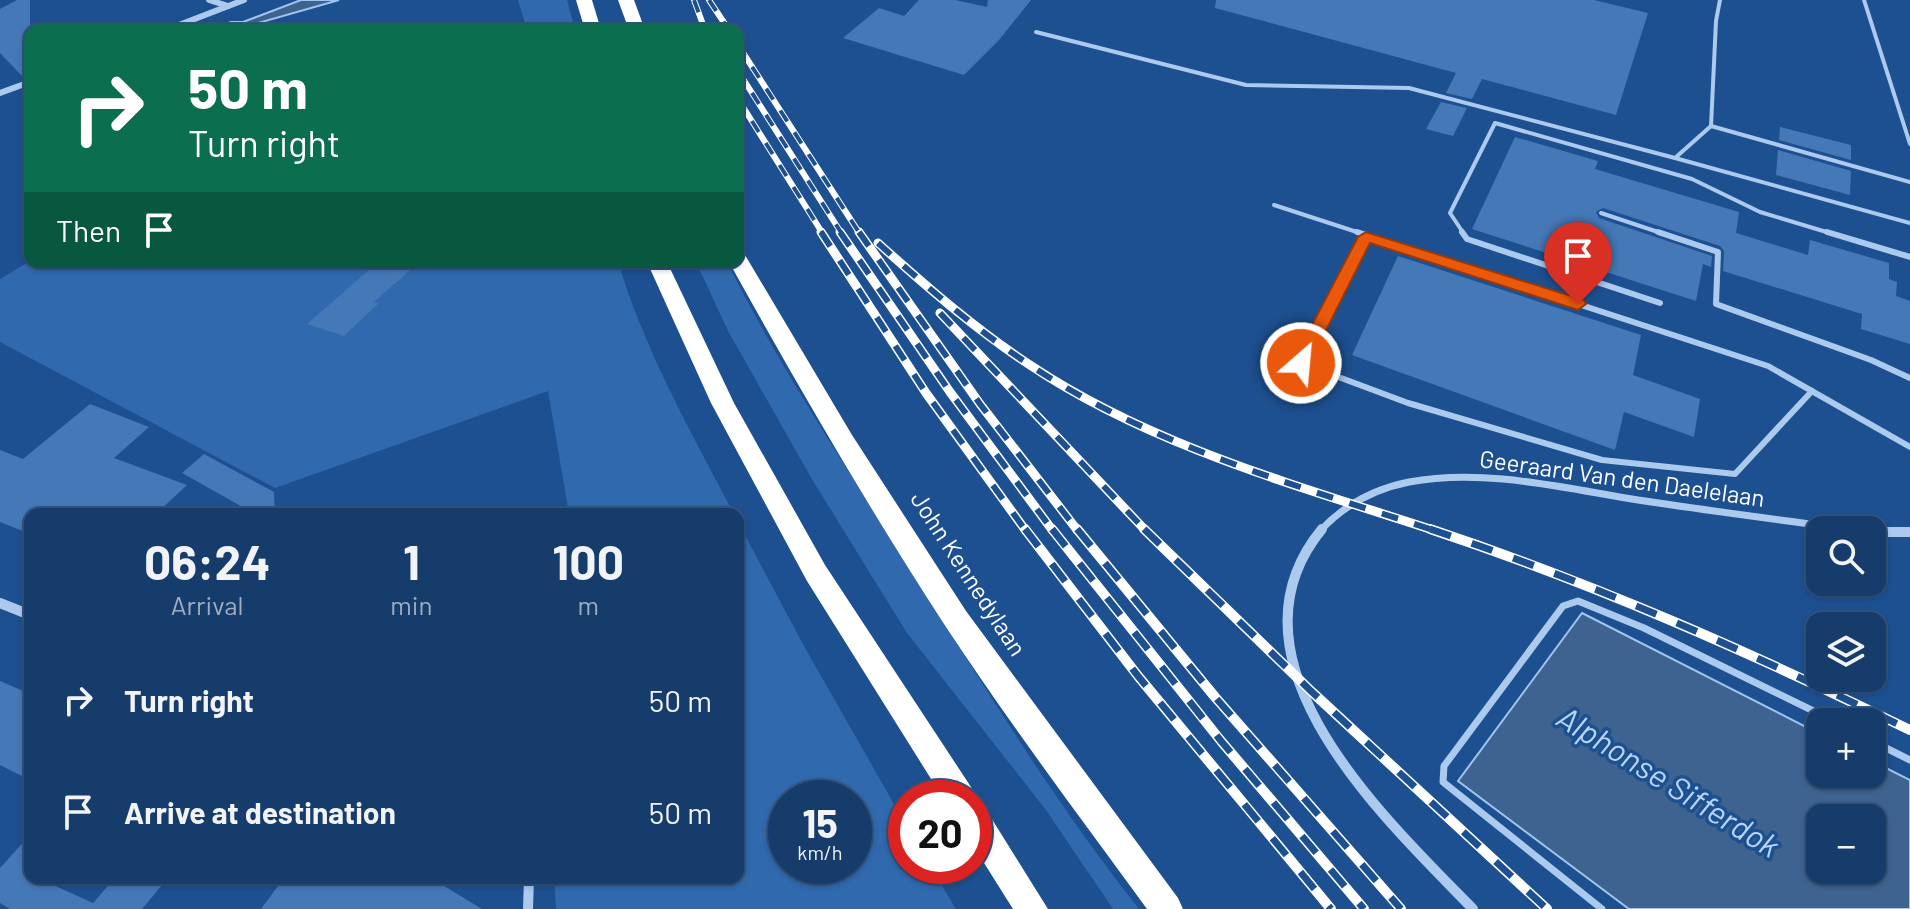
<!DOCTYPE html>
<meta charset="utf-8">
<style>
:root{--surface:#163c6c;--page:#1f4372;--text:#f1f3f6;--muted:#9eadc2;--line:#35567f}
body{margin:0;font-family:Barlow,sans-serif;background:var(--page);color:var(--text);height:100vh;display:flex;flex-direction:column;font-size:30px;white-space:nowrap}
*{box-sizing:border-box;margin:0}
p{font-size:26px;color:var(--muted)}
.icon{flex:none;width:44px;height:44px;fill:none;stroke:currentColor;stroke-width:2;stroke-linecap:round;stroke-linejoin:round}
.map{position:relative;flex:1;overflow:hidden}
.panel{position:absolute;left:24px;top:508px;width:720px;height:376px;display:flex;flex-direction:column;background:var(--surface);border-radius:16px;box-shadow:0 2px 6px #0004,0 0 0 2px var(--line)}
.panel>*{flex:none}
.guide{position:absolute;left:24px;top:24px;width:720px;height:244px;border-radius:16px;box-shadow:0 2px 6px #0004,0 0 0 2px var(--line);background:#0b6e4f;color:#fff;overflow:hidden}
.buttons{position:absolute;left:1806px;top:516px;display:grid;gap:16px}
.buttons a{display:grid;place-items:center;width:80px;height:80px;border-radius:16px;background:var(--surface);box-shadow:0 2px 6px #0004,0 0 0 2px var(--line);font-size:40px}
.speed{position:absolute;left:768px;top:780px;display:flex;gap:16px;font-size:40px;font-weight:700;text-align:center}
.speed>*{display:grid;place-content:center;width:104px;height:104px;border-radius:50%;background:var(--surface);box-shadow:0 2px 6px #0004,0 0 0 2px var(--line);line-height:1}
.speed small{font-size:20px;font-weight:400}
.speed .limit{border:12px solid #d22;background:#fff;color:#111}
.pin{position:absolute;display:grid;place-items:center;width:68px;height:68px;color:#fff;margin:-82px -34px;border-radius:50% 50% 50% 0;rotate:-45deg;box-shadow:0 0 8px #0007}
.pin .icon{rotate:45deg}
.me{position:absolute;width:88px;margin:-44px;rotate:27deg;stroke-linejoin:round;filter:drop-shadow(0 0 6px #0008)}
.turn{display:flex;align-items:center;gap:28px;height:168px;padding:0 32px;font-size:36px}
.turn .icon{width:104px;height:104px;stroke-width:2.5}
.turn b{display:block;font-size:56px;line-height:68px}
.then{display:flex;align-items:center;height:76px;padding:0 32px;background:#0003;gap:16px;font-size:30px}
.eta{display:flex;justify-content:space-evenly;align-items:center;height:136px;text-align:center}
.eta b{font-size:48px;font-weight:700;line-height:56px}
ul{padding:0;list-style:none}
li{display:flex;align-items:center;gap:24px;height:112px;padding:0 32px}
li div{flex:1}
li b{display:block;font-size:30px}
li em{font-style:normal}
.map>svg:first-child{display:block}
</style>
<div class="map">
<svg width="1910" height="909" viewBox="0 0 1910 909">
<rect width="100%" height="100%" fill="#1d5090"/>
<!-- green -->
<g fill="#3069ad" fill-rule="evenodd">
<polygon points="518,0 567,0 575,30 527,30"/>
<path d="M30,261l588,1c27,89 73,170 116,252h-165l-21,-123 -273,97 -275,-146v-63z"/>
<path d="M696,262h31c53,106 118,203 181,303 73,117 145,235 231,344h-26l-67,-99 -139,-177 -94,-152 -85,-150z"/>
<path d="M738,522l67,126 101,177v41h24l26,43h-400l-2,-31h184zM854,798v68h-68v-68z"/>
</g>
<!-- water -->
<g fill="#3f6391" stroke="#9fc5ef" stroke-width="2" fill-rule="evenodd">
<polygon points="301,0 339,0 234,30 210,30 231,22 243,22"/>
<path d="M1582,613l238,121v40h52v-13l38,19v129h-281l-171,-128zM1820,818h52v52h-52z"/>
</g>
<!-- building -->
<g fill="#4578b7">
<polygon points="17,0 30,0 30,76 24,78 0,53 0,9"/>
<polygon points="919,0 955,0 987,7 988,0 1031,0 999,40 964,75 843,38 879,8 904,16"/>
<polygon points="1216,0 1594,0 1648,13 1616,115 1482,79 1472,99 1446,93 1456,73 1215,8"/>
<polygon points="1441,102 1467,108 1453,136 1426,129"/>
<polygon points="1780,127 1851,145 1851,160 1779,140"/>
<polygon points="1515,137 1598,161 1595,169 1739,212 1736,233 1808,255 1810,240 1889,263 1889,279 1897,282 1896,296 1910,301 1910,344 1861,329 1862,314 1723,271 1724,251 1720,246 1603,208 1596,212 1599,218 1712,256 1711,267 1703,264 1696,301 1472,229"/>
<polygon points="1778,150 1851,171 1850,195 1776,175"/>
<polygon points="1398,256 1641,335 1633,375 1700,399 1694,437 1624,412 1615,450 1352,355"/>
<polygon points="378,262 410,270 374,302 379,303 344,336 307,324"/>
<polygon points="90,404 149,427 114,458 187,485 156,514 30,514 30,534 0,522 0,450 23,459"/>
<polygon points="204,454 274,492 275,514 255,514 182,473"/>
<polygon points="0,681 30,694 30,780 0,765"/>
<polygon points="30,835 30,878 38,878 93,903 115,878 168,878 142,909 10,909 0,903 0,868"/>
<polygon points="284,878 431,878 482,909 261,909"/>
</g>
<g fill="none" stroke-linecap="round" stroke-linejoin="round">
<!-- lane-far2 -->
<g stroke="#accaee" stroke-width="4">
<polyline points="1864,0 1910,144"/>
<polyline points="1036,32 1246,85 1409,88 1675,158 1711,126 1910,182"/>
<polyline points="1711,126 1716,21 1720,0"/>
<polyline points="1675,158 1910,223"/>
<polyline points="1274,205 1363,234"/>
<polyline points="1601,213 1664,234"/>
<polyline points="1464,234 1450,213 1495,123 1692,179 1760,212 1833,234"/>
</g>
<!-- lane-far1 -->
<g stroke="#accaee" stroke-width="6">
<polyline points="1357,232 1768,366 1910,447"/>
<polyline points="1462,232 1467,239 1660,303"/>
<polyline points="1658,232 1718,252 1716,304 1871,360 1910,378"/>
<polyline points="1827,232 1910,257"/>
<polyline points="1366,237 1301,363 1408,403 1602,460 1735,474 1812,391"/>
</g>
<!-- lane -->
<g stroke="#accaee" stroke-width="7">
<polyline points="1872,741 1910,760"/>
<polyline points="1602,909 1443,782 1444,766 1563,606 1578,601 1644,628 1836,722"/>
</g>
<!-- street-far2 -->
<g stroke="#accaee" stroke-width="6">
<polyline points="209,0 228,6"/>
<polyline points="166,30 244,0"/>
<polyline points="0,93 30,82"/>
</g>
<!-- street-far1 -->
<path stroke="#accaee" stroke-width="7" d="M1320,531c24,-26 54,-42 89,-49 75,-14 154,6 229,18 72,11 144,20 216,30"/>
<!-- street -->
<g stroke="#accaee" stroke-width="10">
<path d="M1322,529c-108,131 64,291 151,380"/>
<polyline points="1847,529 1854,530"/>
<polyline points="1872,532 1910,532"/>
<polyline points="0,603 30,615"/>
<polyline points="528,909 529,878"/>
</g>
<!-- highway -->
<g fill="#fff" fill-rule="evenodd">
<polygon points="576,0 592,0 601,30 585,30"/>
<polygon points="618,0 634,0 645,30 629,30"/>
<path d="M738,253l7,2 107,180 114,176 212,287 5,11h-36c-68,-93 -137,-185 -201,-282 -77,-118 -148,-241 -217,-365h9z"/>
<polygon points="647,262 667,262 734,403 825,565 971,787 975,798 974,801 974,798 943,798 807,581 711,403"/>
<polygon points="974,804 985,808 1048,909 1013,909 974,847"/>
</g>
<!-- rail-far2 casing -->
<g stroke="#fff" stroke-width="6">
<g id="rail-far2">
<polyline points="694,0 705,30"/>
<polyline points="709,0 729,30"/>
<polyline points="738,45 860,234"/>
<polyline points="738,71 842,234"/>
<polyline points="738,99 823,234"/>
</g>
</g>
<!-- rail-far1 casing -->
<g stroke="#fff" stroke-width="9">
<g id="rail-far1">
<polyline points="821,232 926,393 1026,531"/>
<polyline points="840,232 950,392 1053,531"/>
<polyline points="859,232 980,404 1078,531"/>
<path d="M878,243c49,44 97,86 152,122 121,81 269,121 406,166"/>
<polyline points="940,313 1146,531"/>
</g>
</g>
<!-- rail casing -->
<g stroke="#fff" stroke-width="10">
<g id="rail">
<polyline points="1025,529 1138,676 1331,909"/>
<polyline points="1052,529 1221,741 1364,909"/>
<polyline points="1077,529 1215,697 1401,909"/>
<polyline points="1144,529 1312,692 1547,909"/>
<path d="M1430,529c166,55 324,125 480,201"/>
</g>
</g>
<!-- rail-far2 -->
<use href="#rail-far2" stroke="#1d5090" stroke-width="4" stroke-dasharray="13" stroke-linecap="butt"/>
<!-- rail-far1 -->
<use href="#rail-far1" stroke="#1d5090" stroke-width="6" stroke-dasharray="17" stroke-linecap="butt"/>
<!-- rail -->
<use href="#rail" stroke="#1d5090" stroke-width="7" stroke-dasharray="22" stroke-linecap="butt"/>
</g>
<!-- route -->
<polygon fill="#ea580c" stroke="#983908" stroke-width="2" points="1366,232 1584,300 1586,304 1578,310 1370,243 1307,368 1295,368 1292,363 1358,237"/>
<g text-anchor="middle" stroke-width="7" stroke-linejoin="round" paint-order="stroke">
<!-- street labels -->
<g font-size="24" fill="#fff" stroke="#1d5090">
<text transform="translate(1622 479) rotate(8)" y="8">Geeraard Van den Daelelaan</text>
<text transform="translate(968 574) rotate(57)" y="8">John Kennedylaan</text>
</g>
<!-- near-water labels -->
<g font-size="32" font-style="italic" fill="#b8d4f5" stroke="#1d5090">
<text transform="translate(1668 782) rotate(32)" y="11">Alphonse Sifferdok</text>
</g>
</g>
</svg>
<div class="buttons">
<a><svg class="icon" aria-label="search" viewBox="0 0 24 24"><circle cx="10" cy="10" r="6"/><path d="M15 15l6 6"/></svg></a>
<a><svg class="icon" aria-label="layers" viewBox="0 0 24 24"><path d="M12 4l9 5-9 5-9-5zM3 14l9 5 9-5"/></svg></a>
<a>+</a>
<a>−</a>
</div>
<div class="speed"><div>15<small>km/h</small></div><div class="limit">20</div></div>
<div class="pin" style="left:1578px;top:304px;background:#d93025"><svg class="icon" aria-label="arrive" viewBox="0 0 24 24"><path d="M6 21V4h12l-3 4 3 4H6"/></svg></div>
<svg class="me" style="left:1301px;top:363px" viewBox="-20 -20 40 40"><circle r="17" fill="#ea580c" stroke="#fff" stroke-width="3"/><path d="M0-11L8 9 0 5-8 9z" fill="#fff"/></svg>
<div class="guide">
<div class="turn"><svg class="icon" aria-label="right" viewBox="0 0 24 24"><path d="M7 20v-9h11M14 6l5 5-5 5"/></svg><div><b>50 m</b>Turn right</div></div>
<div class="then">Then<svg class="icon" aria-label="arrive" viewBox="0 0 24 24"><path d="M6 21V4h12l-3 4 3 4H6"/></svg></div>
</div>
<section class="panel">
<div class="eta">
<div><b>06:24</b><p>Arrival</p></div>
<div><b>1</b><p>min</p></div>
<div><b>100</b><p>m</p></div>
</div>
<ul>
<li><svg class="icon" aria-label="right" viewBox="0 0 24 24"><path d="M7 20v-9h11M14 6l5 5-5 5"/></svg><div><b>Turn right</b></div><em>50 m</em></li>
<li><svg class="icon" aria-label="arrive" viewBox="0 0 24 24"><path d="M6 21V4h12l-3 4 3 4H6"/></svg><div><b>Arrive at destination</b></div><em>50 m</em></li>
</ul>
</section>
</div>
